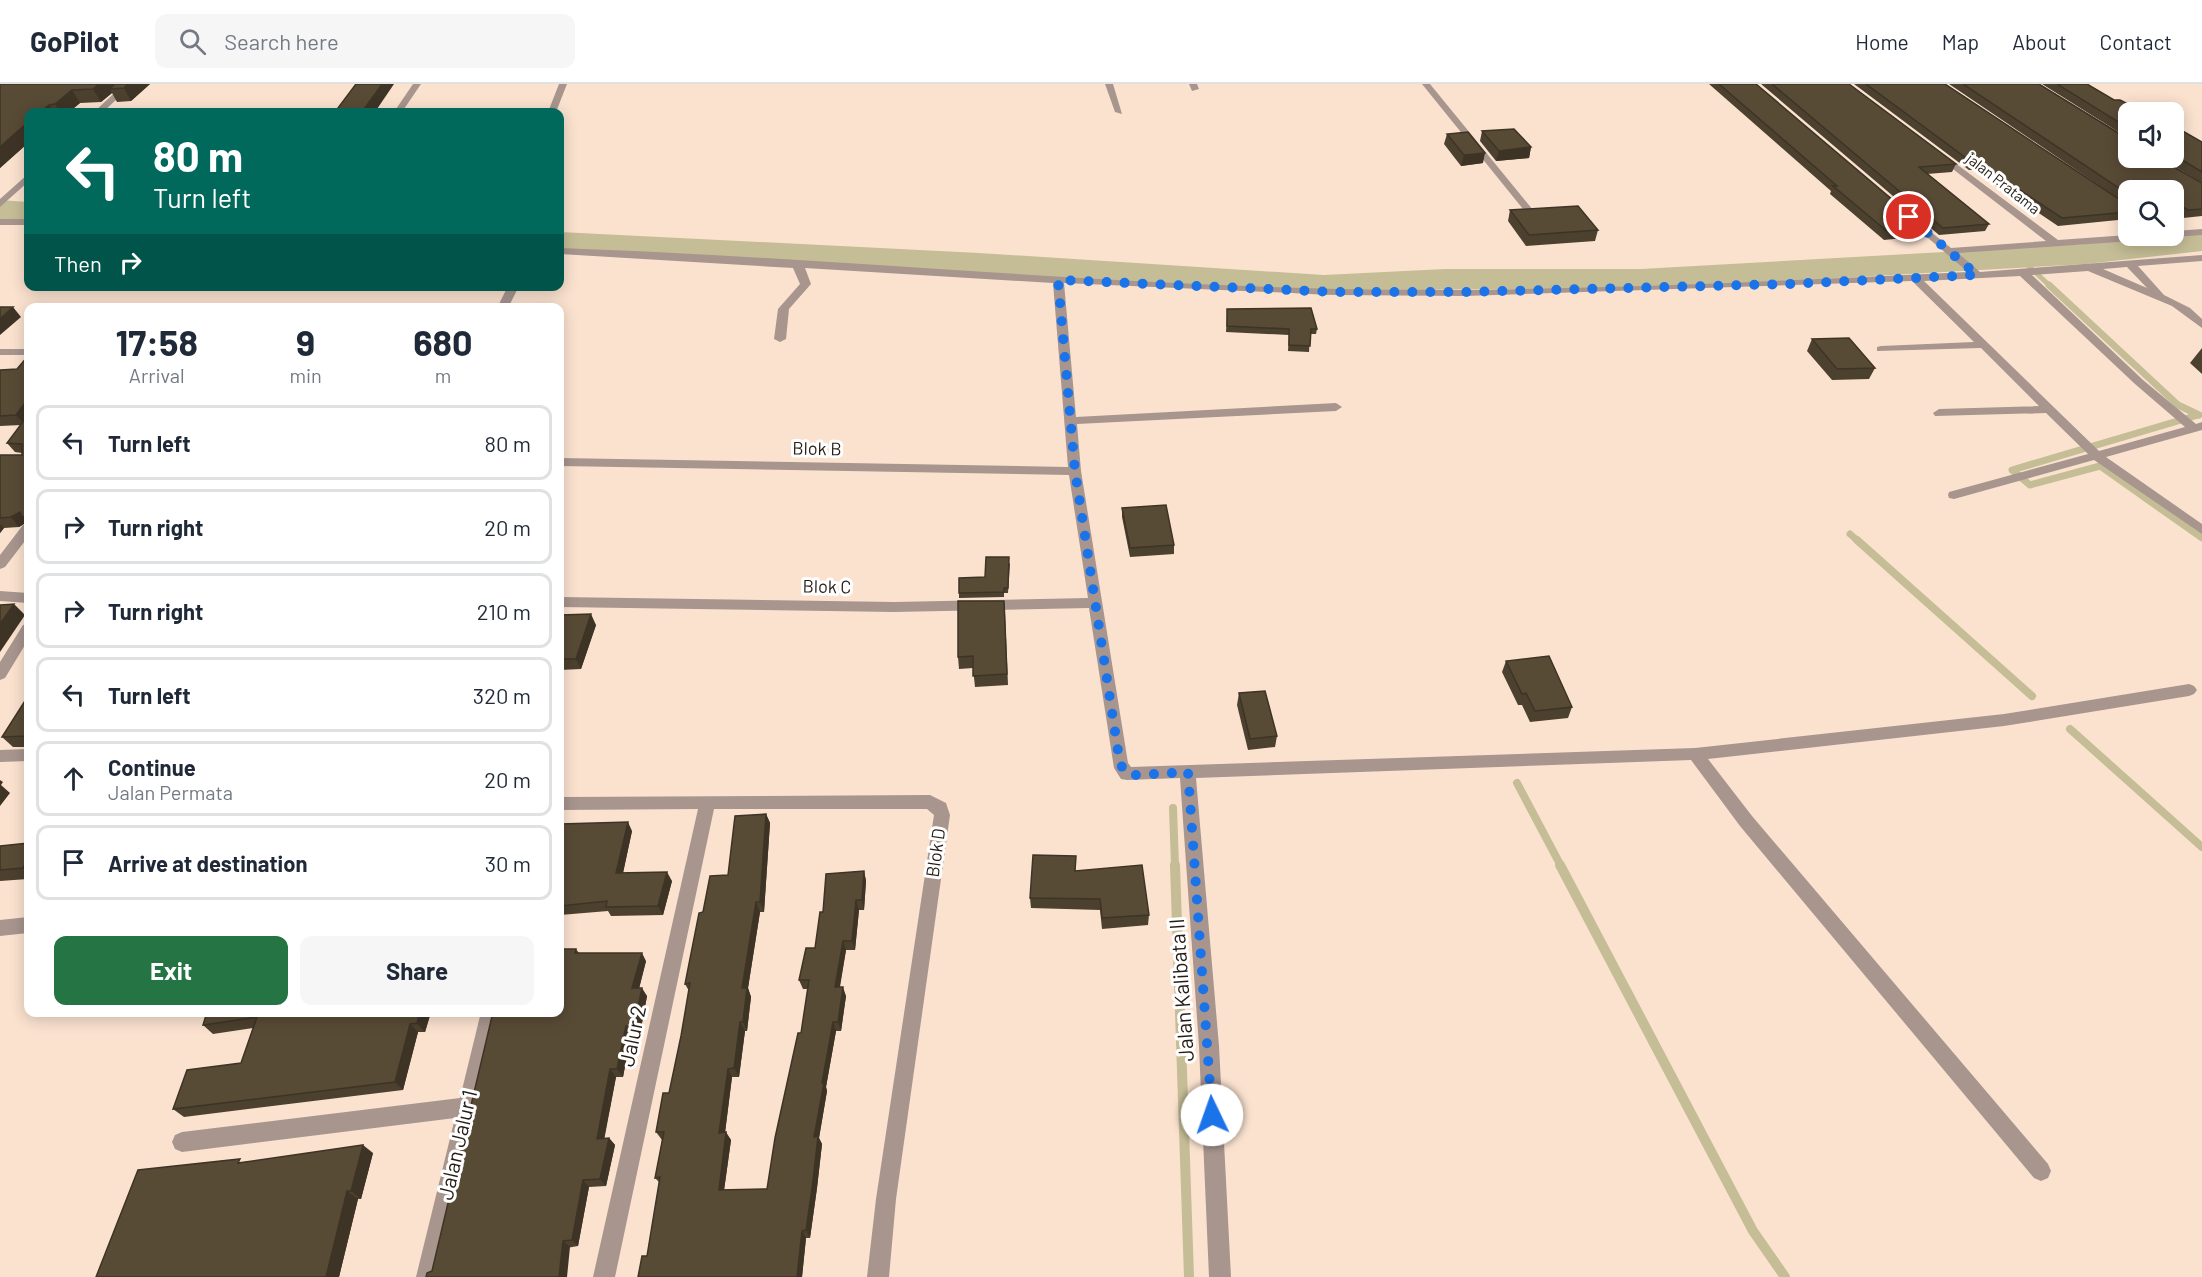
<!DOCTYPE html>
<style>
:root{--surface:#fff;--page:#f6f6f7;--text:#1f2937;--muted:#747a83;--line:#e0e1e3;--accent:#247444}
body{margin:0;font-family:Barlow,sans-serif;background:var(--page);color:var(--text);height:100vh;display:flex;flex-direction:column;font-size:22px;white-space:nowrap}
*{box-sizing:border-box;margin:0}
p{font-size:20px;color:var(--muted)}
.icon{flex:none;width:33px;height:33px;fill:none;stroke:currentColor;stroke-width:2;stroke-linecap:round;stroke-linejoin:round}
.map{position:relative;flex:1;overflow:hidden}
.details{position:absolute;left:24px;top:219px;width:540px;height:714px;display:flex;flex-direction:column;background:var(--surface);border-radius:12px;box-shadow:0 3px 15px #0003}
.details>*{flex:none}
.guide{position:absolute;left:24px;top:24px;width:540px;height:183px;border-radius:12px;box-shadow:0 3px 15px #0003;background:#00695c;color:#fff;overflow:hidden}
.buttons{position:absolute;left:2118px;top:18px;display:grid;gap:12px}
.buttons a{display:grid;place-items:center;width:66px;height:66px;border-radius:12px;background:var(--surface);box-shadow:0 3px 15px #0003;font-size:30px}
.pin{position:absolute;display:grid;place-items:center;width:51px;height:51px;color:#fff;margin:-26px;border:3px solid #fff;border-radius:50%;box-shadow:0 2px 6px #0007}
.me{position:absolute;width:66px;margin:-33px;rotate:357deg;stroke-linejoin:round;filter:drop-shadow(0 0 4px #0008)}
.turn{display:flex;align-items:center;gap:21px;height:126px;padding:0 30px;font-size:27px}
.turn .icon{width:78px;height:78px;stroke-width:2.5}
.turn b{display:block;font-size:42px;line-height:51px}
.then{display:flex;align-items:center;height:57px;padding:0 30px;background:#0003;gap:12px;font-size:22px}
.eta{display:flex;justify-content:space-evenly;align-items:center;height:102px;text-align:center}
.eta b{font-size:36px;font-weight:700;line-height:42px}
.cta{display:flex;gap:12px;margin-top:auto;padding:12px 30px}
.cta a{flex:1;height:69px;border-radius:12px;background:var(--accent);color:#fff;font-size:24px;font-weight:700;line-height:69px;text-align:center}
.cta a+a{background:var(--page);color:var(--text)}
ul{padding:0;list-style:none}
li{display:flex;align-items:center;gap:18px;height:75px;margin:0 12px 9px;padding:0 18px;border:3px solid var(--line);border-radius:12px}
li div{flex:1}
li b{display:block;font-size:22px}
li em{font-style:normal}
header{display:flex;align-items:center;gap:36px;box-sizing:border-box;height:84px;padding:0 30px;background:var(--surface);border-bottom:2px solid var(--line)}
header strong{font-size:28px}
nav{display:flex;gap:33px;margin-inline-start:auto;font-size:21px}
.search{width:420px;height:54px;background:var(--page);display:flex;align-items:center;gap:15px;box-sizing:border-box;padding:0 21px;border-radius:12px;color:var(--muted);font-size:22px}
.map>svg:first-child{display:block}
</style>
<header>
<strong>GoPilot</strong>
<div class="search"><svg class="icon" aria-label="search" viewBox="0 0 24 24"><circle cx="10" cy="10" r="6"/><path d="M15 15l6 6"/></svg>Search here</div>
<nav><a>Home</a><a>Map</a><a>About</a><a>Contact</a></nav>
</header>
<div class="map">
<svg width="2202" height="1193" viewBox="0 0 2202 1193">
<rect width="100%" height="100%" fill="#fbe2cf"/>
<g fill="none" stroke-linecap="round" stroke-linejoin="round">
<!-- stream-far3 -->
<g stroke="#c5bd96" stroke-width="5">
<polyline points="0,131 4,127"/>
<polyline points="2020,174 2050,202"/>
</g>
<!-- stream-far2 -->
<g stroke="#c5bd96" stroke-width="7">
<polyline points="2049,201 2178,321 2199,331"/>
<polyline points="2198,331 2012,386 2030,401 2100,382 2202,454"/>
<polyline points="1850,450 1859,458"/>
</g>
<!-- stream-far1 -->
<g stroke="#c5bd96" stroke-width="8">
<polyline points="1857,456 2032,612"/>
<polyline points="2070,645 2202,763"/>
<polyline points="1517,699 1561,782"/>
<polyline points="1173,724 1175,782"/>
</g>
<!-- stream -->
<g stroke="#c5bd96" stroke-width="10">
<polyline points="1175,781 1189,1193"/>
<polyline points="1560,781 1753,1147 1785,1193"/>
</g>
<!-- river -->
<g fill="#c5bd96" fill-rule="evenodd">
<polygon points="0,116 28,118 28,138 0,136"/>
<polygon points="2202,147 2202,167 2086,180 1641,205 1445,205 1324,211 979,189 560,168 560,148 979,169 1324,191 1445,185 1641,185 2086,160"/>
</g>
<!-- service -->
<g fill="#a7958e" fill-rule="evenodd">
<polygon points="559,0 567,0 556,28 548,28"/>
<polygon points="1105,0 1113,0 1122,30 1115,28"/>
</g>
<!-- minor -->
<g fill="#a7958e" fill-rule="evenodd">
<polygon points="124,0 133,0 103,28 94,28"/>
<polygon points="413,0 421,0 402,28 394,28"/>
<polygon points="1189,0 1197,0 1199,5 1192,7"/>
<polygon points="1422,0 1430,0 1533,126 1533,130 1527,130"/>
<path d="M1939,67l119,89 70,-5 38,1 -5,3 -203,14 22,19 222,-17v6l-64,5 26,29 26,13 12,11v9l-30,-22 -84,-35 -56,4 111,105 53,44 6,-2v8l-96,27 96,67v10l-108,-74 -140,39 -5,-1 -1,-3 1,-3 139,-38 -42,-41 -111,3 -2,-3 6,-4 100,-3 -58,-58 -104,3v-4l4,-1 93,-4 -62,-61 -447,15 -129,-1 -272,-12 12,134 260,-14 6,4 -6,4 -259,13 4,47 47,292 3,4 564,-19 309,-34 185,-30 5,2 3,4 -3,4 -5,2 -185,30 -296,33 44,57 296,348 3,7 -3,7 -7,3 -7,-3 -294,-352 -49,-66 -495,18 23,268 12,231h-22l-10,-231 -19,-268 -53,2 -6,-1 -7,-11 -25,-160 -195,4 -334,-5v-10l334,5 194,-4 -19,-123 -509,-9v-8l508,9 -15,-184 -248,-15 6,16 -22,25 -3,30 -6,3 -6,-3 4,-30 22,-25 -7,-16 -233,-14v-6c259,9 518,35 777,41 210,4 421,-7 631,-17l-60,-51v-4l3,-1 40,32 95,-7 -110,-85v-4zM2127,183l20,21 -44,-19zM2020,192l115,108 50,43 -86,24 -175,-170z"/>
<polygon points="28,90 28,98 0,123 0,115"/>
<rect x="0" y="135" width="28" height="6"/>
<polygon points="2202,145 2202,151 2174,153 2170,152 2174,152 2174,147"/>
<polygon points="508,202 519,202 508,224 497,224"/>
<rect x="0" y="265" width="28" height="6"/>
<polygon points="28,440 28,453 5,483 0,485 0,471 23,441"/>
<polygon points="0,507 28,509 28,519 0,517"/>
<polygon points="28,540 28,556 5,594 0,596 0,578 23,541"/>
<polygon points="28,665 28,677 0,678 0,666"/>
<polygon points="930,711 946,719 950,731 896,1115 889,1193 867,1193 876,1115 934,731 927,725 714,725 615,1193 593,1193 698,725 560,726 560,713"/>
<polygon points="28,833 28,849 0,852 0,836"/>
<polygon points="481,928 499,928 438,1193 416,1193 455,1034 182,1068 175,1065 172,1058 175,1051 182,1048 460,1014"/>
</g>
</g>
<!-- wall -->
<g fill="#4c402e">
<polygon points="0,0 150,0 131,17 117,18 112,9 101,18 80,19 69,28 28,28 28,59 0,84"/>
<polygon points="1709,0 1756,0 1927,145 1923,152 1884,156 1830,110 1831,107"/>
<polygon points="1761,0 1849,0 1956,80 1952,88 1927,90 1989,140 1985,147 1939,151"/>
<polygon points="1854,0 1945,0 2128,121 2128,135 2058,142 1975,86 1969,86"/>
<polygon points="1949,0 2039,0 2202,99 2202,132 2183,134 2178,130 2174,131 2174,106 2128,106 2128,121"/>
<polygon points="2042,0 2087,0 2114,16 2128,28 2128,54"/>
<polygon points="2174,44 2202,58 2202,99 2161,74 2174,74"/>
<polygon points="1482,47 1531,63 1529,74 1496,77 1480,57"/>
<polygon points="1447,50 1483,79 1461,82 1444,60"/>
<polygon points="1510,126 1598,146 1595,157 1526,162 1508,137"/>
<polygon points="1227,230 1317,245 1316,250 1310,250 1309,268 1288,267 1289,251 1226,248"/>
<polygon points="1812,255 1875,284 1869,295 1832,296 1807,267"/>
<polygon points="2202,264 2202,290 2190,279"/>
<polygon points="28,272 28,440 27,438 19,443 4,444 0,449 0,371 22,371 22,369 15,368 7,359 21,341 0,342 0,286 17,285"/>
<polygon points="1122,424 1174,461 1174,470 1130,473 1122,433"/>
<polygon points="1010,479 1008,509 1004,509 1004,513 959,514 959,509"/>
<polygon points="1005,528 1008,601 975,603 973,584 959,585 958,573"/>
<polygon points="560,531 596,541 581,585 560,586"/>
<polygon points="1506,577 1572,623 1568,634 1530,638 1522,621 1518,621 1502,588"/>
<polygon points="1239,609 1277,652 1275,663 1248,666 1237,621"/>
<polygon points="28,612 28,663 13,663 2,653"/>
<polygon points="766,730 770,739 764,828 760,828 748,904 751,913 747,947 745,947 739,993 732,993 725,1048 731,1056 724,1106 767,1105 801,949 808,905 803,905 799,896 815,864 823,828 864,787 866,797 864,826 859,826 855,866 846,866 840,903 846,912 841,947 836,947 826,1003 827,1007 819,1054 822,1060 817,1104 810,1154 806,1154 802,1193 638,1193 647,1172 659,1098 655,1094 662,1056 656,1048 669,1009 681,952 689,907 685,900 703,828 728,791"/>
<polygon points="560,740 632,747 623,789 672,797 663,831 611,832 608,827 560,831"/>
<polygon points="28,759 28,795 0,797 0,762"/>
<polygon points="1076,787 1149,831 1148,841 1102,845 1100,826 1031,824 1030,814"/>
<polygon points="576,865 579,869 646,877 639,904 647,912 640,950 631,951 623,993 616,993 604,1054 609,1054 615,1061 606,1102 589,1103 578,1162 432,1187"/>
<polygon points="207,928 431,928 425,948 418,948 403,1006 184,1033 173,1025 241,979 253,944 213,950 203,941"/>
<polygon points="373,1069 361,1115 358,1115 339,1193 96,1193 244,1078"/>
</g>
<!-- shaded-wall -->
<g fill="#3e3426">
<polygon points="99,0 122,0 110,5 112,9 101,18 93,5"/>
<polygon points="128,0 150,0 131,17 124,4"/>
<polygon points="382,0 394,0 375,28 362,28"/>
<polygon points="72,6 80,19 69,28 60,28 55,20"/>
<polygon points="49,21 54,28 40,28"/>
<polygon points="28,38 28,59 0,84 0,63"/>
<polygon points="1531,63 1529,74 1496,77 1499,67"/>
<polygon points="1485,69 1483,79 1461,82 1464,71"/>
<polygon points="13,223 21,233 0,251 0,235"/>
<polygon points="28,315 28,334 24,340 16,331"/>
<polygon points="20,428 27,438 19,443 11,433"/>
<polygon points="0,440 4,444 0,449"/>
<polygon points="14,520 25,531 0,568 0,540"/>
<polygon points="591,530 596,541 581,585 576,575"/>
<polygon points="0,696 3,698 1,701 10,709 0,722"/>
<polygon points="766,730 770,739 764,828 760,818"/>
<polygon points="628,738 632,747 621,798 616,789"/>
<polygon points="28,774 28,788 23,784"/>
<polygon points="864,787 866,797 864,826 862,816"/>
<polygon points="667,788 672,797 663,831 658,822"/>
<polygon points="856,816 859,826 855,866 852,857"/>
<polygon points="756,818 760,828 748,904 751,913 747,947 743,938 742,904"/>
<polygon points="843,857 846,866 838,912 835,903"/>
<polygon points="642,869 646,877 637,913 632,904"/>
<polygon points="843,903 846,912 841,947 838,938"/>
<polygon points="642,904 647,912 640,950 634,942"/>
<polygon points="420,928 431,928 425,948 417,939"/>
<polygon points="740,938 745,947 739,993 734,984"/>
<polygon points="833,938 836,947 826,1003 827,1007 819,1054 822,1060 817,1104 810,1154 806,1146 814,1053 822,999"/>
<polygon points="410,940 418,948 403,1006 395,998"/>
<polygon points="626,942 631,951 623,993 617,985"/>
<polygon points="610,985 616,993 603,1062 597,1055"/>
<polygon points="728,985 732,993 724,1057 719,1049"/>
<polygon points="726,1048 731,1056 723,1114 719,1106"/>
<polygon points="609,1054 615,1061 606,1102 600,1095"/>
<polygon points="363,1061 373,1069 361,1115 351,1107"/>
<polygon points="583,1096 589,1103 578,1162 572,1156"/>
<polygon points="347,1107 358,1115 339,1193 326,1193"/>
<polygon points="802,1147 806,1154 802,1193 797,1193"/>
<polygon points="563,1157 570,1163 567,1193 559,1193"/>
</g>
<!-- building -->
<g fill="#584b36" stroke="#3e3426" stroke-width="1.5">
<polygon points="0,0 99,0 93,5 72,6 55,20 49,21 40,28 28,28 28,38 0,63"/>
<polygon points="115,0 128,0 124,4 110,5"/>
<polygon points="356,0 382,0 362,28 335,28"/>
<polygon points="1719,0 1756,0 1927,145 1888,148 1833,102 1837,102"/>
<polygon points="1772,0 1849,0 1956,80 1919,83 1989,140 1943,144"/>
<polygon points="1866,0 1945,0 2128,121 2128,128 2062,134 1979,79 1973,79"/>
<polygon points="1963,0 2039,0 2128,55 2128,74 2158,74 2202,99 2202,125 2188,126 2183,123 2174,124 2174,106 2128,106 2128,110"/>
<polygon points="2057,0 2087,0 2114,16 2120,16 2144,28 2128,28 2128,44"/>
<polygon points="2174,44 2177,46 2181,46 2202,58 2202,88 2174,71"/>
<polygon points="1514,45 1531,63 1499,67 1482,47"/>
<polygon points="1468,48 1485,69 1464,71 1447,50"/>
<polygon points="1578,122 1598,146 1529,151 1510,126"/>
<polygon points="137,220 134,224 82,224"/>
<polygon points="0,223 13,223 0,235"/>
<polygon points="1311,224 1317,245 1311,245 1310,262 1289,261 1289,245 1227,242 1227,225"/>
<polygon points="1849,254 1875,284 1837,285 1812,255"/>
<polygon points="28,272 28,315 16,331 0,332 0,286 17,285"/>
<polygon points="28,331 28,432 22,433 20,428 11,433 0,434 0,371 22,371 22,360 7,359"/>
<polygon points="1166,421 1174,461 1130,464 1122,424"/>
<polygon points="986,473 1009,473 1008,504 1004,504 1004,508 959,509 959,494 985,493"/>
<polygon points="958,517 1004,517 1007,590 973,592 973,572 958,573"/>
<polygon points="14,520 0,540 0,521"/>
<polygon points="591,530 576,575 560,575 560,531"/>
<polygon points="1549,572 1572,623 1535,627 1526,609 1522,610 1506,577"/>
<polygon points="1265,607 1277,652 1250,655 1239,609"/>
<polygon points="28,612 28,652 2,653"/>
<polygon points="766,730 760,818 756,818 742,904 747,904 743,938 740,938 734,984 728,985 719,1049 726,1048 719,1106 767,1105 775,1054 798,949 801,949 809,896 799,896 806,864 815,864 820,828 823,828 826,790 864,787 862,816 856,816 852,857 843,857 835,903 843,903 838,938 833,938 822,999 824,999 814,1053 818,1052 813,1097 806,1146 802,1147 797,1193 638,1193 642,1172 647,1172 660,1093 655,1094 664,1048 656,1048 663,1009 669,1009 681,952 690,899 685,900 699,829 703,828 710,792 728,791 735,732"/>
<polygon points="628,738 616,789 667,788 658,822 606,823 607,817 560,822 560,740"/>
<polygon points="28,759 28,774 23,784 0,786 0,762"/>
<polygon points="1033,771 1076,772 1075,787 1142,781 1149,831 1102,834 1100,815 1030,814"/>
<polygon points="560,865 576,865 575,869 642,869 632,904 642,904 634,942 626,942 617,985 610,985 597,1055 609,1054 600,1095 583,1096 572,1156 563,1157 559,1193 426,1193 427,1189 432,1187 493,928 560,928"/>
<polygon points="207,928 420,928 417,939 410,940 395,998 173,1025 187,986 241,979 257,933 203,941"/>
<polygon points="363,1061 351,1107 347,1107 326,1193 96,1193 138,1086 240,1075 238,1079"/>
</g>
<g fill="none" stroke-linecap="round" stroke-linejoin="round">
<!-- route -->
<polyline stroke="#1a73e8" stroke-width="10" stroke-dasharray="0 18" points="1212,1031 1188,688 1136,691 1127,690 1120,680 1075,387 1058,196 1336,208 1465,208 1788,200 1977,191 1909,133"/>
</g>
<g text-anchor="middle" stroke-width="6" stroke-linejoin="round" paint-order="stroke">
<!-- far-street labels -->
<g font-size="15" fill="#241c15" stroke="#fff">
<text transform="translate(2003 100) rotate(38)" y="5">jalan Pratama</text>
</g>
<!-- street labels -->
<g font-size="18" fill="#241c15" stroke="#fff">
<text transform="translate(817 365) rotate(1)" y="6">Blok B</text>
<text transform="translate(827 503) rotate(1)" y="6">Blok C</text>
<text transform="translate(936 769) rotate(-82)" y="6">Blok D</text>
</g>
<!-- near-street labels -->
<g font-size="21" fill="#241c15" stroke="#fff">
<text transform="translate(1182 906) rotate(-94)" y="7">Jalan Kalibata II</text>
<text transform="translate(633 952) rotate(-78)" y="7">Jalur 2</text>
<text transform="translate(458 1061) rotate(-77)" y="7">Jalan Jalur 1</text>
</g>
</g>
</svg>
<div class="buttons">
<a><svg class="icon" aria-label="sound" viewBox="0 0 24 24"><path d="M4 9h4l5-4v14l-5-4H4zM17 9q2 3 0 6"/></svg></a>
<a><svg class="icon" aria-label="search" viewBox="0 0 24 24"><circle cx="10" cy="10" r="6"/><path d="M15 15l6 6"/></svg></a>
</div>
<div class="pin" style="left:1909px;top:133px;background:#d93025"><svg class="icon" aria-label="arrive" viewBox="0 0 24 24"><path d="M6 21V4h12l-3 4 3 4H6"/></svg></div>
<svg class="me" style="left:1212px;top:1031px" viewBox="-20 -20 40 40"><circle r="19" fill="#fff"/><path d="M0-13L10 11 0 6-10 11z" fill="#1a73e8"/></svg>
<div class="guide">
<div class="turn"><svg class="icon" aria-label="left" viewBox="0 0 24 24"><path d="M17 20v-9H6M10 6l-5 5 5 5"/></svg><div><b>80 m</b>Turn left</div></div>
<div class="then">Then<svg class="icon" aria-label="right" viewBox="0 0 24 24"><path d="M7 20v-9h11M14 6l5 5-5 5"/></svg></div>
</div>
<section class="details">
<div class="eta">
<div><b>17:58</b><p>Arrival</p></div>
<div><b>9</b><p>min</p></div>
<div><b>680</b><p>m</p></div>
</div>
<ul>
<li><svg class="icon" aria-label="left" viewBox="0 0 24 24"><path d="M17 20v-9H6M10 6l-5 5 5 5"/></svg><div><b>Turn left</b></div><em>80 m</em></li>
<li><svg class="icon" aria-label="right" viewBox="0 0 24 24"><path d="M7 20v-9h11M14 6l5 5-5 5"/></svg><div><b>Turn right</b></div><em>20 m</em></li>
<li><svg class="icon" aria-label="right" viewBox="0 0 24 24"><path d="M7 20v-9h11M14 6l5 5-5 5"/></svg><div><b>Turn right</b></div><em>210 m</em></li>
<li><svg class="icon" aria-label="left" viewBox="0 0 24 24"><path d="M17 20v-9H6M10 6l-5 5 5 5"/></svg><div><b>Turn left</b></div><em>320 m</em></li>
<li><svg class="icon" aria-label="ahead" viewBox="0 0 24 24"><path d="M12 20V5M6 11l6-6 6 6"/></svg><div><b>Continue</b><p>Jalan Permata</p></div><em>20 m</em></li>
<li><svg class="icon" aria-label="arrive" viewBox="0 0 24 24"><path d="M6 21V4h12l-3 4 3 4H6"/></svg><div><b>Arrive at destination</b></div><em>30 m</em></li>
</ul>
<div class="cta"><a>Exit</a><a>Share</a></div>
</section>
</div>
